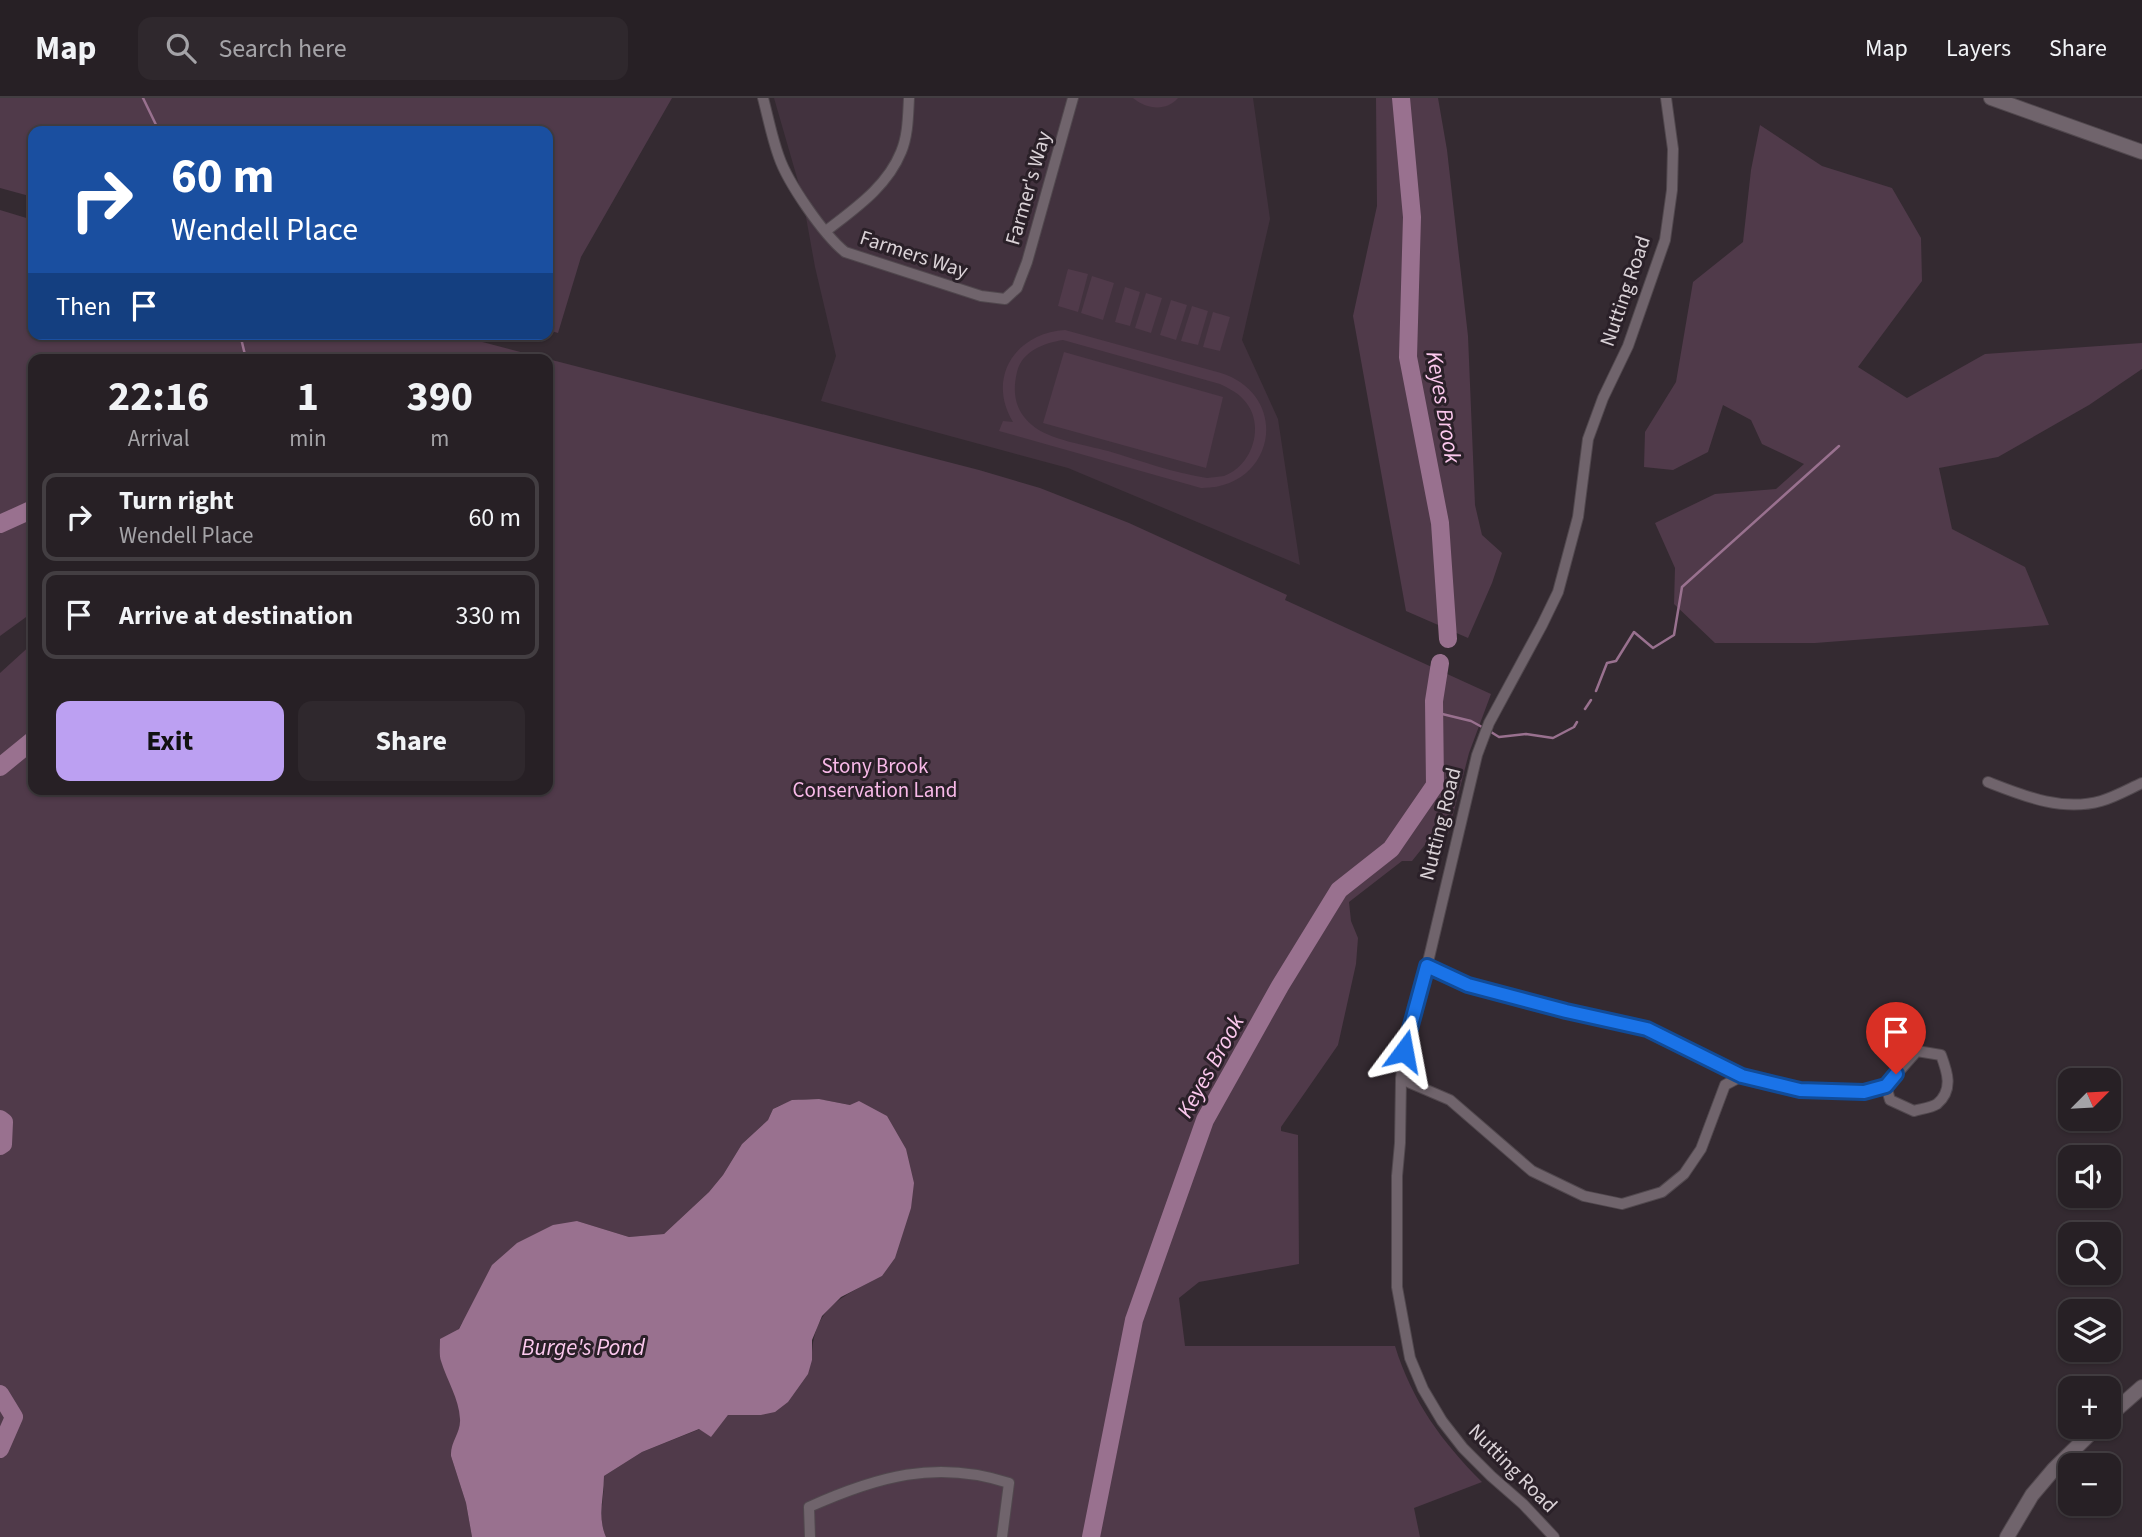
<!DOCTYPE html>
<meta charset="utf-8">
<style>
:root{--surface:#272025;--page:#2f282d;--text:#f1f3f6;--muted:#a4a3a7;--line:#433e42;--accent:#bca0f2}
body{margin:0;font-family:"Source Sans 3",sans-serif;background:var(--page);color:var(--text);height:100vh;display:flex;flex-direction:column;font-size:26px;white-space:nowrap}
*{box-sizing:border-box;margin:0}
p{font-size:23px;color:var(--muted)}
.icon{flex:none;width:38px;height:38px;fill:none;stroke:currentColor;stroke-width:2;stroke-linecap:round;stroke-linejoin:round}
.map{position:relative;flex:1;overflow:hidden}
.drawer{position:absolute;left:28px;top:256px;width:525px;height:441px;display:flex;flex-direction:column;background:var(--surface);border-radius:14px;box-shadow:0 2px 5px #0004,0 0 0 2px var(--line)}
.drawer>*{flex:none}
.banner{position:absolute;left:28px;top:28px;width:525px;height:214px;border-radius:14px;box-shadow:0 2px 5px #0004,0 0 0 2px var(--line);background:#1a4fa0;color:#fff;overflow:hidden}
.needle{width:46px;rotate:66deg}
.tools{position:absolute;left:2058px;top:970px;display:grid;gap:14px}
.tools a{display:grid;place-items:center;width:63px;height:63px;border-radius:14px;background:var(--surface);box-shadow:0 2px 5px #0004,0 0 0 2px var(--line);font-size:35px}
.pin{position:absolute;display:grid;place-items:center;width:60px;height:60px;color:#fff;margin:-72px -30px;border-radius:50% 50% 50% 0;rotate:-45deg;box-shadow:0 0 7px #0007}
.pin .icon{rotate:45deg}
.me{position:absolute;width:77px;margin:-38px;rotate:13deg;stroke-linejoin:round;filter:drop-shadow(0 0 5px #0008)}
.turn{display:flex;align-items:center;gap:24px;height:147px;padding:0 28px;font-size:32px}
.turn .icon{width:91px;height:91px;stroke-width:2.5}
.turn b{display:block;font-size:49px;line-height:60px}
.then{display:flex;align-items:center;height:66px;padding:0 28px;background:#0003;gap:14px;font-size:26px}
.eta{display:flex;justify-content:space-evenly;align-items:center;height:119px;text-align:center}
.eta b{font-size:42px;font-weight:700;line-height:49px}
.cta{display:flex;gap:14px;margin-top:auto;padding:14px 28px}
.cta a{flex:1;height:80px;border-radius:14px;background:var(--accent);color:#111;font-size:28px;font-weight:700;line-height:80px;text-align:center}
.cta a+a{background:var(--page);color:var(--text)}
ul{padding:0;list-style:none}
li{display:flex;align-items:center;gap:21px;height:88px;margin:0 14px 10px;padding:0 14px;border:4px solid var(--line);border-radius:14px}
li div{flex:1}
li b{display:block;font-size:26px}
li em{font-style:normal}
header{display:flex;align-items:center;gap:42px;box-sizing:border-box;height:98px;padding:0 35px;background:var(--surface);border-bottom:2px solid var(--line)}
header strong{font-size:33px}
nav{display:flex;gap:38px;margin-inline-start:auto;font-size:24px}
.search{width:490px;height:63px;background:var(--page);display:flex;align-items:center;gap:18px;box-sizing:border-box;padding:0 24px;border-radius:14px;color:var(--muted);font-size:26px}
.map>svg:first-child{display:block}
</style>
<header>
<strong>Map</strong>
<div class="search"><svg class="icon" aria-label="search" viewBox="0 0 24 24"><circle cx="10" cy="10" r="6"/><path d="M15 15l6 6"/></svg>Search here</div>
<nav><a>Map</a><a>Layers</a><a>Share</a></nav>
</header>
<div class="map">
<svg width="2142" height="1439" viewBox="0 0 2142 1439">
<rect width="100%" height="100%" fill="#342a31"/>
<!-- built -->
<polygon fill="#42323e" points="774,0 1253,0 1270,121 1242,242 1278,321 1300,467 1068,370 821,303 836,258 815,169 802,97"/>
<!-- green -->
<g fill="#503a4a" fill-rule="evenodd">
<polygon points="0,0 672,0 581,159 558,235 548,232 548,33 33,33 33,99 0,90"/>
<path d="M1133,0h45c-12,14 -32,11 -45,0z"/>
<polygon points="1376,0 1438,0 1447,52 1468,238 1475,407 1482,437 1502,455 1492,485 1468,540 1406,513 1353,218 1377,108"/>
<polygon points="1760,27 1822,68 1892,90 1921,140 1922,183 1858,269 1907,300 1985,256 2142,245 2142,271 2089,307 1998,359 1939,370 1952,431 2025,469 2049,527 1815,545 1715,545 1674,506 1675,470 1655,425 1715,396 1776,391 1804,366 1762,346 1751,322 1723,307 1708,354 1673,372 1644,369 1645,334 1676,284 1693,184 1743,144 1751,72"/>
<polygon points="0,112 33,122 33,236 452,236 547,261 33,261 33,514 0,538"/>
<polygon points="1068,171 1088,176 1078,214 1058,208"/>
<polygon points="1092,178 1114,185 1103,222 1081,215"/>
<polygon points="1125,189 1140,194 1130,228 1115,224"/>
<polygon points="1146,195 1162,200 1151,235 1135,230"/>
<polygon points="1171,202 1187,207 1176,242 1160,237"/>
<polygon points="1192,208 1208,213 1198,247 1181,243"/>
<polygon points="1213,214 1230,219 1220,253 1203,249"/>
<path d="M1065,232l156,43c71,23 54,116 -20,115l-202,-57 4,-10 10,1c-27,-45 3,-89 52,-92zM1063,242l157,44c8,4 17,8 23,15 23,23 11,66 -19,77 -5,1 -11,1 -17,2 -33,-5 -66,-17 -99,-27 -22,-6 -59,-11 -76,-26 -17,-14 -20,-32 -15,-53 5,-21 27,-29 46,-32z"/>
<polygon points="1064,254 1223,299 1206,370 1043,325"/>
<path d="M548,261l431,111 61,18 89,35 158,72 -2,5 206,94 -22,59 -21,81 -12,-14 -4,16 -20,25h-10l-53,41 2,19 7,17 -2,26 -18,81 -57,82v4l17,4 1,129 -100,18 -20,16 6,48h210c17,55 47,96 87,136l-68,26 6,29h-814c-9,-21 -1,-39 -2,-61l38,-24 58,-23 11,7 17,-21h33l51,-55c0,-52 29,-63 70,-84l-32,-171c-32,-6 -47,-11 -77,4l-5,11 -26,24 -19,31 -14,17 -45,42 -35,3 -52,-16 -115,102 -21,37c8,19 25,48 19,70 -3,10 -10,15 -9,26l15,47 6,34h-472v-864l33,-30v146h515z"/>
</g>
<!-- water -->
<path fill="#99718f" d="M819,1001l31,6 9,-4 28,15 19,33 8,34 -3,25 -16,50 -13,18 -41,21 -19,19 -10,24v20l-4,14 -20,28 -13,10 -14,3h-33l-17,22 -12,-8 -57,23 -38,24c0,22 -7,40 2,61h-134l-6,-34 -15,-47c-1,-14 10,-23 9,-37 -1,-21 -13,-38 -19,-58 -2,-6 -1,-15 -1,-22l19,-10 33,-64 25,-22 36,-18 24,-4 52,16 35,-3 45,-42 14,-17 19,-31 26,-24 5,-11 19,-9z"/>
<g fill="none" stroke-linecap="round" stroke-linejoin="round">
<!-- stream -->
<g stroke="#99718f" stroke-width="2.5">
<polyline points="143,0 159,33"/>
<polyline points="240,236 246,261"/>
<polyline points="1596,593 1607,565 1616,563 1634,534 1653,550 1674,537 1682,489 1839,348"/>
<polyline points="1585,611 1591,602"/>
<polyline points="1434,614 1471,623 1482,629"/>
<polyline points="1491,634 1499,639 1526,636 1553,640 1574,629 1577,624"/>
</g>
<!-- river -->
<g stroke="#99718f" stroke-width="18">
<polyline points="1401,0 1412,119 1408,259 1440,425 1448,541"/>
<polyline points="0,426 33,411"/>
<polyline points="0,669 33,642"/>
<polyline points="0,1021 4,1024 3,1046 0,1048"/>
<polyline points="0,1296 14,1319 0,1351"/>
<polyline points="1091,1439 1134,1222 1205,1022 1280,888 1339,792 1391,751 1435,687 1434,603 1440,565"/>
</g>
<!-- minor casing -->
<g stroke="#51484e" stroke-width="12">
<g id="minor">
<path d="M763,0c5,19 9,40 16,59 9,26 44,77 66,95l136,44 24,3 12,-11 10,-26 46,-164"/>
<path d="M826,133c28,-22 61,-44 75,-79 7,-16 7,-36 8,-54"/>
<path d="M1988,684c36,14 74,30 113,19 14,-4 28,-12 41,-18"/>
<path d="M1427,868l41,19 179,44 95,47 58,14 64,2 22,-6 31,-35 24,4c6,16 13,35 -4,49 -6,4 -17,5 -23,7l-24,-11 -4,-14"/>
<polyline points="1401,981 1450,1002 1532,1073 1584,1098 1622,1106 1662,1094 1684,1076 1701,1051 1725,987 1742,978"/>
<path d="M810,1439l-1,-30c67,-30 127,-48 200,-24l-7,54"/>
<polyline points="1554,1439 1523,1406 1491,1378 1463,1350 1442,1323 1423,1291 1410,1260 1397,1189 1397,1078 1400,1045 1401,981 1404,953 1423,885 1477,657 1489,625 1542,527 1558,494 1578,419 1588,341 1603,300 1628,248 1665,142 1672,92 1673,51 1666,0"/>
</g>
</g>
<!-- secondary casing -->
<g stroke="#51484e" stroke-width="16">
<g id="secondary">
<polyline points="1991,0 2142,54"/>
<polyline points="2109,1318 2142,1289"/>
<polyline points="2007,1439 2032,1397 2054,1371 2098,1328"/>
</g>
</g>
<!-- minor -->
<use href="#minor" stroke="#70646c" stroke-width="10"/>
<!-- secondary -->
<use href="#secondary" stroke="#70646c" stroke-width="14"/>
</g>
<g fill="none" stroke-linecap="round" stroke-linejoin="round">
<!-- route casing -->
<g stroke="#114b97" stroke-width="18">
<polyline id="route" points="1404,953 1427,868 1468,887 1566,913 1647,931 1742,978 1800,992 1864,994 1886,988 1896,976"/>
</g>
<!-- route -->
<use href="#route" stroke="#1a73e8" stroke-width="12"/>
</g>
<g text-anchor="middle" stroke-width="6" stroke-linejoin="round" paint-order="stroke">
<!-- street labels -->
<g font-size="21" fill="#dad2d7" stroke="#2a2028">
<text transform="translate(1028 90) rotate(-74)" y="7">Farmer's Way</text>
<text transform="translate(914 156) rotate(18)" y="7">Farmers Way</text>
<text transform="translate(1625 193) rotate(-71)" y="7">Nutting Road</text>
<text transform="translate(1440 726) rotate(-76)" y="7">Nutting Road</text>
<text transform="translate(1513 1370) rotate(45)" y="7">Nutting Road</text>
</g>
<!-- park labels -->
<g font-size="21" fill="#f8b9e8" stroke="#2a2028">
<text x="875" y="675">Stony Brook<tspan x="875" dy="24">Conservation Land</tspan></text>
</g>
<!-- water labels -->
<g font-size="23" font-style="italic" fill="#fcc9ee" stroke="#2a2028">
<text transform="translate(1444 309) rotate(80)" y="8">Keyes Brook</text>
<text transform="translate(1210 968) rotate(-61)" y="8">Keyes Brook</text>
<text x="583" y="1257">Burge's Pond</text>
</g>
</g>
</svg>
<div class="tools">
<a><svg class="needle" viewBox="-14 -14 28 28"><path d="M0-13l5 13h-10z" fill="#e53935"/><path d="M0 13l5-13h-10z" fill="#a4a3a7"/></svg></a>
<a><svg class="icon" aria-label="sound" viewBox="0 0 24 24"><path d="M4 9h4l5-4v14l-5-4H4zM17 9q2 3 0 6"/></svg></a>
<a><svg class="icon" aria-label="search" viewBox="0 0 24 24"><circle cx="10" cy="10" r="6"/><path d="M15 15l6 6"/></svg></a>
<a><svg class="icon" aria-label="layers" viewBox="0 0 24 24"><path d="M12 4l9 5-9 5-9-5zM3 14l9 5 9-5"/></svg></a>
<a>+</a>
<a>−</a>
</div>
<div class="pin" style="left:1896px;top:976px;background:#d93025"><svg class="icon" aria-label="arrive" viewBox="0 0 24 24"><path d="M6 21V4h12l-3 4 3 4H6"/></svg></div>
<svg class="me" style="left:1404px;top:953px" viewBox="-20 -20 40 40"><path d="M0-17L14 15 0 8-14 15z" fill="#1a73e8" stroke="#fff" stroke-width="4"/></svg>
<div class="banner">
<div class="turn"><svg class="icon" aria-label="right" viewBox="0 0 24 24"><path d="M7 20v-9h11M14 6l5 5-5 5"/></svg><div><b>60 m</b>Wendell Place</div></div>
<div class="then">Then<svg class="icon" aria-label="arrive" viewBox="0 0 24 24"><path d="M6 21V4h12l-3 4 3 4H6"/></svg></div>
</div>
<section class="drawer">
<div class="eta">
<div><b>22:16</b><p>Arrival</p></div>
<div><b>1</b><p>min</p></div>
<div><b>390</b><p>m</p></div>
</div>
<ul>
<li><svg class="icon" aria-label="right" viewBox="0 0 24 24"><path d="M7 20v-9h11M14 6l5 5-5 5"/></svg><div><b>Turn right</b><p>Wendell Place</p></div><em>60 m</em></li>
<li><svg class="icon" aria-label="arrive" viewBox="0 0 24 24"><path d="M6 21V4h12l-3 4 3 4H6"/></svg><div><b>Arrive at destination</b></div><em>330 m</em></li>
</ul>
<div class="cta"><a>Exit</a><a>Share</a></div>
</section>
</div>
